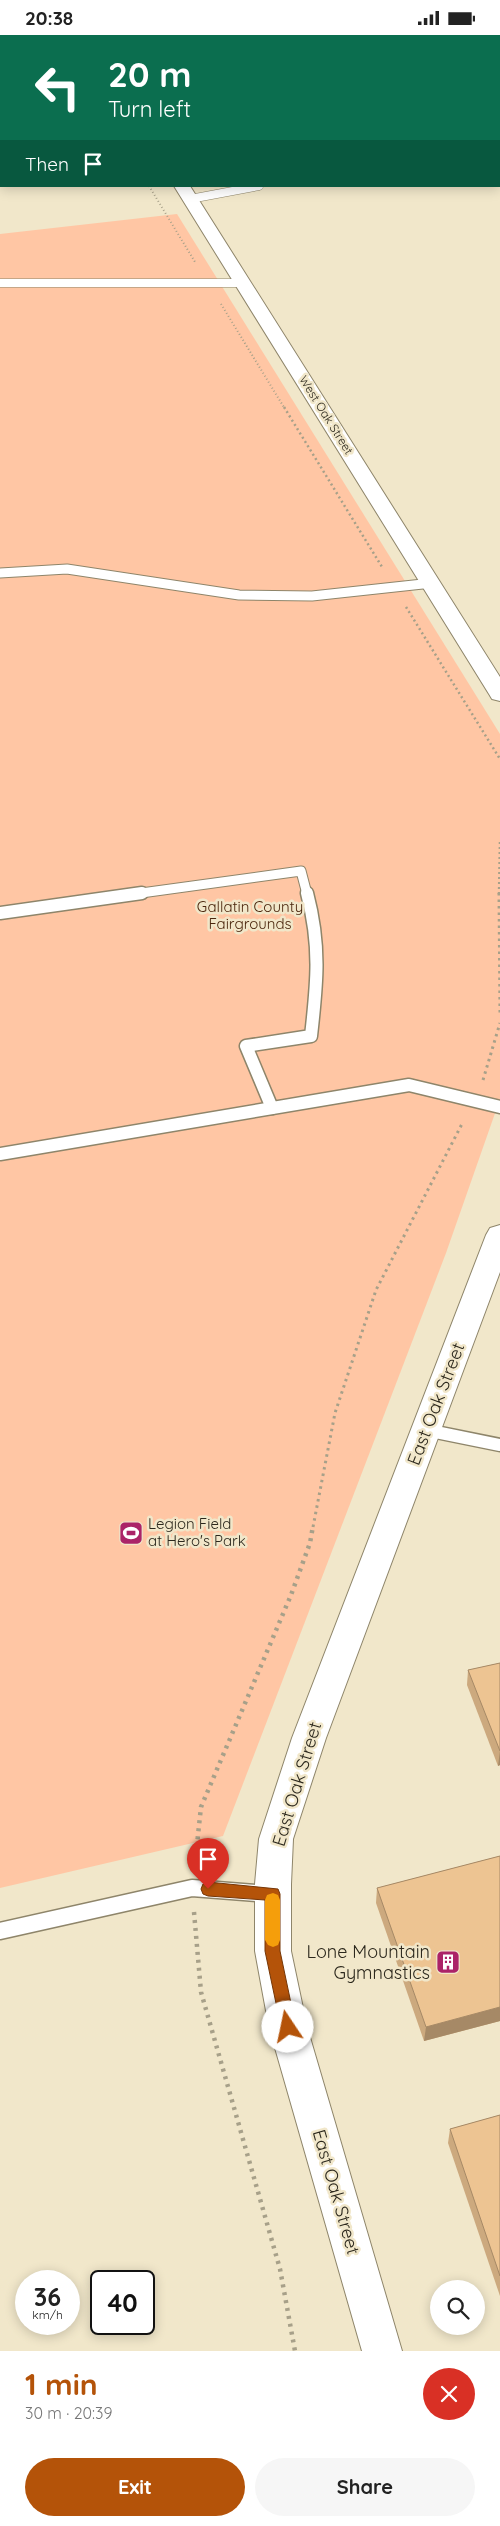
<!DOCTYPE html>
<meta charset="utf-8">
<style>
:root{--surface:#fff;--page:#f6f6f6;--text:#222;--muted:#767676;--accent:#b45309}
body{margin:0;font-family:Quicksand,sans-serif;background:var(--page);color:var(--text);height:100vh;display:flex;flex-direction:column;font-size:19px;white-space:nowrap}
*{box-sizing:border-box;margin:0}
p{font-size:16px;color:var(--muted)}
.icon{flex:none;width:28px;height:28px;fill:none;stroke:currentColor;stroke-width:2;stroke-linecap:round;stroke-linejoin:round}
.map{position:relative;height:2316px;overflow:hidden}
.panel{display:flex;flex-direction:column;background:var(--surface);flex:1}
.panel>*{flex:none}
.top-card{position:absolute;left:0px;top:0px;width:500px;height:152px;box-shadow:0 2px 12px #0003;background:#0b6e4f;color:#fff;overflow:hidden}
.controls{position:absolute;left:430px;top:2245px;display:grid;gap:10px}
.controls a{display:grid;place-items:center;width:55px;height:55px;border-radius:50%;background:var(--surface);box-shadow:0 2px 12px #0003;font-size:25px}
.speed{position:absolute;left:15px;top:2235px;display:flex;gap:10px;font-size:25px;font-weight:700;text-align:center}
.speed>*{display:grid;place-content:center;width:65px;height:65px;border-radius:50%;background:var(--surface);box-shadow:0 2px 12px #0003;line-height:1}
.speed small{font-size:12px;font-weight:400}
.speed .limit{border:2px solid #111;border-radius:8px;background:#fff;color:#111}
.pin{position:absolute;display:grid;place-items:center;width:42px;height:42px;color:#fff;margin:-51px -21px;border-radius:50% 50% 50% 0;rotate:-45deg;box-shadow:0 0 5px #0007}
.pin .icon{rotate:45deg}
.me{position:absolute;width:55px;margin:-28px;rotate:349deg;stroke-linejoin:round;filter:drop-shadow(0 0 4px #0008)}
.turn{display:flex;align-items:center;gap:18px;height:105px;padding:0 25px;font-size:22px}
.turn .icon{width:65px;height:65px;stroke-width:2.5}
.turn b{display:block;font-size:35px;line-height:42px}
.then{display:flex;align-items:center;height:48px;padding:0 25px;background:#0003;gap:10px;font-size:19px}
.round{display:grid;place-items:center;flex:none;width:52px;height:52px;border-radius:26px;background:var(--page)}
.summary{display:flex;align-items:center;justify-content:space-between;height:85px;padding:0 25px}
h1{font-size:30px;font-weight:700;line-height:38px;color:var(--accent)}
.primary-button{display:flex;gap:10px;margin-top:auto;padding:10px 25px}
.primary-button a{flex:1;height:58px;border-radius:30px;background:var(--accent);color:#fff;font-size:20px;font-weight:700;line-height:58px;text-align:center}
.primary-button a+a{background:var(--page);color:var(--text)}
.status{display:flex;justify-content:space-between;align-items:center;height:35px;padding:0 25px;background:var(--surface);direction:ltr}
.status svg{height:14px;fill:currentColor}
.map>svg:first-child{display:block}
</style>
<div class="status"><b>20:38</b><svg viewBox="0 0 49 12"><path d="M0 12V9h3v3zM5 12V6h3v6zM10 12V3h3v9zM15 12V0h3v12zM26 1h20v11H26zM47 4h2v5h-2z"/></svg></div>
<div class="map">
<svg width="500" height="2316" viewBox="0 0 500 2316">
<rect width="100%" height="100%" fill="#f1e7ca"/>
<!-- green -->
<polygon fill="#ffc6a4" points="177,179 500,699 500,1064 446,1218 223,1801 0,1853 0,199"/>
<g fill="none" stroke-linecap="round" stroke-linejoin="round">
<!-- lane-far3 casing -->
<g stroke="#8e856a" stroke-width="9">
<g id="lane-far3">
<polyline points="190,164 259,151"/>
<polyline points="0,248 243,248"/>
</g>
</g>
<!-- lane-far2 casing -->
<g stroke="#8e856a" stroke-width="11">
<g id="lane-far2">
<polyline points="0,538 67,534 239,560 312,561 432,548"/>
<polyline points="134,859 301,836 307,859"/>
</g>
</g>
<!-- lane-far1 casing -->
<g stroke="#8e856a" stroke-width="15">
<g id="lane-far1">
<polyline points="0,878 142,858"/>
<path d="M272,1073l-26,-62 65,-10c6,-53 10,-90 -4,-143"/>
<polyline points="0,1119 409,1050 500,1072"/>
<polyline points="426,1395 500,1410"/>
</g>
</g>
<!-- lane casing -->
<g stroke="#8e856a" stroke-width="19">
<polyline id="lane" points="0,1896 192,1853 270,1859"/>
</g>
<!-- secondary casing -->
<g stroke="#8e856a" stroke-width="2">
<g id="secondary">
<rect x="80" y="0" width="14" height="1"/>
<polygon points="174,151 190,151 500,642 500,666 492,664 489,659"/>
<polygon points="500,1190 500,1237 326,1703 293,1804 291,1849 291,1916 307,1992 402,2316 362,2316 269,1992 255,1916 255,1849 259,1804 292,1703 486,1200 490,1193"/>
</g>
</g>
<!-- path-far3 -->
<g stroke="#a7a089" stroke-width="2" stroke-dasharray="1 2.5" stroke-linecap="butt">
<polyline points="149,151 195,227"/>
<polyline points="221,269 285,374"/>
</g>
<!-- path-far2 -->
<g stroke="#a7a089" stroke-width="2.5" stroke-dasharray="2 3" stroke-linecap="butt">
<polyline points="284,372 382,532"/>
<polyline points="406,572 500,724"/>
<polyline points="499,859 500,806"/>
</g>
<!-- path-far1 -->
<g stroke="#a7a089" stroke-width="3" stroke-dasharray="2.5 4" stroke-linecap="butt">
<polyline points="499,858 500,978"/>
<polyline points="483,1045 500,988"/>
<polyline points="313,1492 335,1378 376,1255 463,1087"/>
</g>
<!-- path -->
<g stroke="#a7a089" stroke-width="4.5" stroke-dasharray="3 5" stroke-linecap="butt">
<polyline points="195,1828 201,1772 291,1560 310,1508 313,1491"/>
<polyline points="194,1877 201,1957 280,2234 295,2316"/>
</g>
<!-- lane-far3 -->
<use href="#lane-far3" stroke="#fff" stroke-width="8"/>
<!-- lane-far2 -->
<use href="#lane-far2" stroke="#fff" stroke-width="9"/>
<!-- lane-far1 -->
<use href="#lane-far1" stroke="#fff" stroke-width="12"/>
<!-- lane -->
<use href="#lane" stroke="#fff" stroke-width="16"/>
<!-- secondary -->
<use href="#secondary" fill="#fff" fill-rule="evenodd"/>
</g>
<!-- wall -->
<g fill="#cca97e">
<polygon points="338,0 500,0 500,81 499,79 499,1 339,1"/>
<polygon points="500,1628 500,1730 498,1731 467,1650 468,1635"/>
<polygon points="500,1821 500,1986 424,2006 376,1868 377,1853"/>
<polygon points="500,2080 500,2261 448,2108 450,2094"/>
</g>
<!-- shaded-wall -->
<g fill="#a68966">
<polygon points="500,1715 500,1730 498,1731 500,1716"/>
<polygon points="500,1972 500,1986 424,2006 426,1992"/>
</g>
<!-- building -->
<g fill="#edc492" stroke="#a68966">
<polygon points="347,0 500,0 500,69 499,68 499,1 348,1"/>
<polygon points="500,1628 500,1716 468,1635"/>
<polygon points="500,1821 500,1972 426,1992 377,1853"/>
<polygon points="500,2080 500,2241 450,2094"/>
</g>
<!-- route -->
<polygon fill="#b45309" stroke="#753606" points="208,1847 278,1854 280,1859 280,1916 296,1992 294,1997 288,2000 283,1997 281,1992 265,1916 265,1865 208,1861 203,1859 201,1854 203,1849"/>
<!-- slow -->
<polygon fill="#f59e0b" points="273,1858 278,1860 280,1865 280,1905 278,1910 273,1912 268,1910 265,1905 265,1865 267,1860"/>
<!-- icons -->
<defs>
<g id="stadium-square" transform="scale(1.25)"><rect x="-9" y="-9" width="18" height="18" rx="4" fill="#ab2368" stroke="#f1e7ca"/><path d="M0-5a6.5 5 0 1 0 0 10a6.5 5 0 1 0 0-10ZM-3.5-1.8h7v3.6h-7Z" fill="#fff"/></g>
<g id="building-square" transform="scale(1.25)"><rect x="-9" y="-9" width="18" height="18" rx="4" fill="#ab2368" stroke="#f1e7ca"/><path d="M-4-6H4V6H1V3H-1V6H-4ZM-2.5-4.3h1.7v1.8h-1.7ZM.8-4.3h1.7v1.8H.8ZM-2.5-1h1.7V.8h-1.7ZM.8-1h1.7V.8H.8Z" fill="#fff"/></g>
</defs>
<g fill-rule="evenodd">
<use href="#stadium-square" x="131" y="1498"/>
<use href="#building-square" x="448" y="1927"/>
</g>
<g text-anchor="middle" stroke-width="5" stroke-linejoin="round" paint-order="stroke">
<!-- far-street labels -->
<g font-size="12" fill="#2c281d" stroke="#f1e7ca">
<text transform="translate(326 380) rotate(58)" y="4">West Oak Street</text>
</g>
<!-- park labels -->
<g font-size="15" fill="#4b260d" stroke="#f1e7ca">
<text x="250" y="877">Gallatin County<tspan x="250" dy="17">Fairgrounds</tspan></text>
</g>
<!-- poi labels -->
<g font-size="15" fill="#2c281d" stroke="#f1e7ca" text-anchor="start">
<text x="148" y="1494">Legion Field<tspan x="148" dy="17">at Hero's Park</tspan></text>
</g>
<!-- near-street labels -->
<g font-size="18" fill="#2c281d" stroke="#f1e7ca">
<text transform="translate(436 1369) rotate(-69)" y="6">East Oak Street</text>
<text transform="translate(297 1749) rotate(-73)" y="6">East Oak Street</text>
<text transform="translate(336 2157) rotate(74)" y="6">East Oak Street</text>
</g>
<!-- near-poi labels -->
<g font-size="18" fill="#2c281d" stroke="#f1e7ca" text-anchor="end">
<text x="430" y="1923">Lone Mountain<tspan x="430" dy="21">Gymnastics</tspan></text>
</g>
</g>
</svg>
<div class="controls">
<a><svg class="icon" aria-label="search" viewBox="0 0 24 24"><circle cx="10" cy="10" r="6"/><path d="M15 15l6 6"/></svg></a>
</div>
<div class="speed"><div>36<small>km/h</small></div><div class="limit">40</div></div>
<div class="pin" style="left:208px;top:1854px;background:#d93025"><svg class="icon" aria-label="arrive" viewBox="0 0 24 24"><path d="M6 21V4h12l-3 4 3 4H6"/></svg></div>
<svg class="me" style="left:288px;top:1992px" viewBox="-20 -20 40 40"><circle r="19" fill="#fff"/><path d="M0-13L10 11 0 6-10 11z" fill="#b45309"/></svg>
<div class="top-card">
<div class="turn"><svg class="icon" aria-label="left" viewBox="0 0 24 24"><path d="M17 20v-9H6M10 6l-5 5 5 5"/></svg><div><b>20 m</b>Turn left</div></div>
<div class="then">Then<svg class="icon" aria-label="arrive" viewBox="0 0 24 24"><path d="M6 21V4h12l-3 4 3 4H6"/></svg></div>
</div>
</div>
<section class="panel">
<div class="summary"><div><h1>1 min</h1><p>30 m · 20:39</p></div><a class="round" style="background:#d93025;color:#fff"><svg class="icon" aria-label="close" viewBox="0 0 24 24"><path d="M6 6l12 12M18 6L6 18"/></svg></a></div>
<div class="primary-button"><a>Exit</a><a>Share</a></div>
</section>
